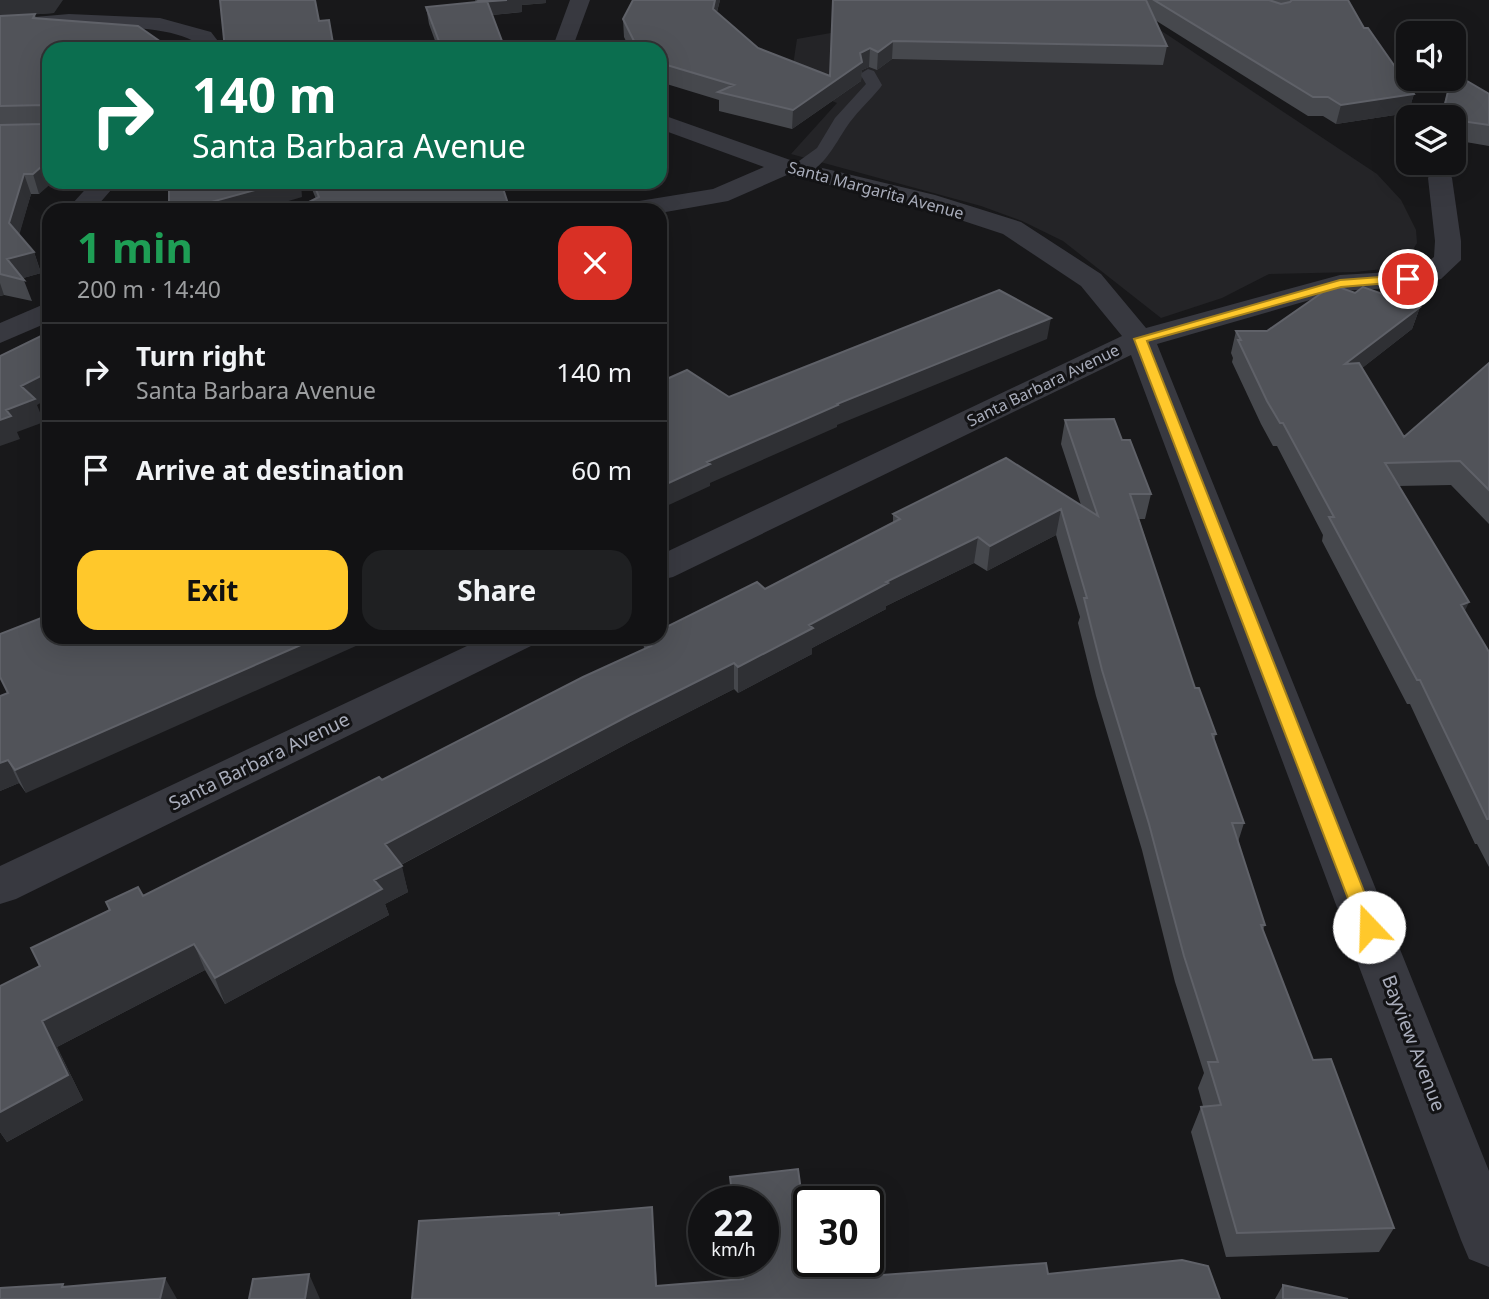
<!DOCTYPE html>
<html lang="en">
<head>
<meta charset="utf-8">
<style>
  body { margin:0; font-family:"Noto Sans",sans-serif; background:#1f2022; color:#f1f3f6; height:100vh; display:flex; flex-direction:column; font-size:26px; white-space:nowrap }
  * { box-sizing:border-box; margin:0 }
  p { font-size:23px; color:#9c9ea0 }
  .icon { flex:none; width:38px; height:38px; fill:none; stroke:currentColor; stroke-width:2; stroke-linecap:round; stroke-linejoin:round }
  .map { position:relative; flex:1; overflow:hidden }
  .side { position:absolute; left:42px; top:203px; width:625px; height:441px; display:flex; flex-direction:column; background:#121214; border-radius:21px; box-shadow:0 7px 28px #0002,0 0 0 2px #313234 }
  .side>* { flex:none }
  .banner { position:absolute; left:42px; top:42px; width:625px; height:147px; border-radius:21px; box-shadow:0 7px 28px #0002,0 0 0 2px #313234; background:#0b6e4f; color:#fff; overflow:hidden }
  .controls { position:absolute; left:1396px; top:21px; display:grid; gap:14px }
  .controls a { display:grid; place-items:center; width:70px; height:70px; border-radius:14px; background:#121214; box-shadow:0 7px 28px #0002,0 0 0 2px #313234; font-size:35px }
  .speed { position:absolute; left:688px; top:1186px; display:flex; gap:14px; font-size:35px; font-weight:700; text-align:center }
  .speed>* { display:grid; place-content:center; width:91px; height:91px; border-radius:50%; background:#121214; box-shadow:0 7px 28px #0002,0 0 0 2px #313234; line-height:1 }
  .speed small { font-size:18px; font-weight:400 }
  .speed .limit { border:4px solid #111; border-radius:10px; background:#fff; color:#111 }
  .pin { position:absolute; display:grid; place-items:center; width:60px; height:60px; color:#fff; margin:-30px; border:4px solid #fff; border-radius:50%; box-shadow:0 2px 7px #0007 }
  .me { position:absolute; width:77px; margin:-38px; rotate:339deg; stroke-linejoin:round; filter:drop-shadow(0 0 5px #0008) }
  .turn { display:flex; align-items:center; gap:24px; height:147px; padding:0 35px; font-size:32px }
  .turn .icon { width:91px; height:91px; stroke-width:2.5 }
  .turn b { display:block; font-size:49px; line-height:60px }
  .round { display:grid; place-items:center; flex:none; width:74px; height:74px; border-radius:21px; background:#1f2022 }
  .headline { display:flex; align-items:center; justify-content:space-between; height:119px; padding:0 35px }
  h1 { font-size:42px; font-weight:700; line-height:52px; color:#1e9e55 }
  .action { display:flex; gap:14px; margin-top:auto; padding:14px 35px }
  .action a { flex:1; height:80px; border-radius:21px; background:#ffc82b; color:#111; font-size:28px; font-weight:700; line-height:80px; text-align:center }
  .action a+a { background:#1f2022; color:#f1f3f6 }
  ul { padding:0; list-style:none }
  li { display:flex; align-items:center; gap:21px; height:98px; padding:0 35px; border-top:2px solid #313234 }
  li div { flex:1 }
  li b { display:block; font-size:26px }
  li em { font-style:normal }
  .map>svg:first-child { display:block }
  .built { fill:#242427 }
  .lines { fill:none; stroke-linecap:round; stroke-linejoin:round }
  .service { fill:#383940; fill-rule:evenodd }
  .minor { fill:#383940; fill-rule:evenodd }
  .wall { fill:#46484d }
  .shaded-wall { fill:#2f3034 }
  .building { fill:#515359; stroke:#5f6168; stroke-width:2 }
  .route { fill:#ffc82b; stroke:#a6821c; stroke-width:2 }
  .labels { text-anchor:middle; stroke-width:6; stroke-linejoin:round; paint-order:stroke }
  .far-street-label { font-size:16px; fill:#a9adbb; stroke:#131315 }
  .street-label { font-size:19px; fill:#a9adbb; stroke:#131315 }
</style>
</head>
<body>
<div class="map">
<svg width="1489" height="1299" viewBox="0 0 1489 1299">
  <rect width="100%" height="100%" fill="#18181a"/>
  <!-- built -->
  <path class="built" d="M1015,0H1115L1377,174L1401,200L1416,230L1417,243L1409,256L1398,265L1383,269L1355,272L1269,274L1222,298L1161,318L1063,241L1022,221L981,206L791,154L837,103L790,85L797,39Z"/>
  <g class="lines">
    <!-- service -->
    <path class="service" d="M868,69L874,71L882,85L880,88C870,100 859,110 850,122C837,139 820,181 792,174L789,170L792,166L817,148L835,118L866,84L860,74Z"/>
    <!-- minor -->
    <path class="minor" d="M570,0H590L572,49H552Z
      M69,14L160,18L211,32L224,49H203C178,16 41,29 0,32V20Z
      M660,114L793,161L935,195L1021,222L1101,274L1146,328L1340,275L1408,271L1421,267L1434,257L1435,241L1428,178L1431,173L1440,171L1449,173L1452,178L1461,241V260L1441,279L1408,287L1341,291L1157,344L1489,1171V1267L1469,1259L1461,1240L1131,355L673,577L660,580V555L1122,336L1081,286L1003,234L918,206L787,175L728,201L660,213V210H620L624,205L633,202L713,189L764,167L660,129Z
      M92,182H118L98,205L102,210H76L72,204Z
      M49,302V322L0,343V323Z
      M486,637H537L531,646L16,899L0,904V866Z"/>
  </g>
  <!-- wall -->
  <path class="wall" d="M0,0L54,13L33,14L37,18L49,49V182L39,194H31L19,234L34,252L41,273L23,278L32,301L4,295L0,296Z
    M475,0H546V3L522,5V12L492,15L505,49H438L429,24L426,7L476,2Z
    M633,0H720L717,12L758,48L830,76L833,0H1348L1364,28L1414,94L1408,113L1336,124L1323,116H1308L1155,20L1167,46L1163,65L892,59L877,70L869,67L862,70L861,81L792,129L719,111V100L660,82V49H630L624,37L623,19Z
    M1462,78L1489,94V146L1454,140V117H1440L1449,87L1460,85Z
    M309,182H501L316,199Z
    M1355,293L1420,307L1412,329L1362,368L1404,437L1489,363V524L1451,485L1398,486L1465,611L1489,652V867L1477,844H1475L1410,704H1407L1322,541L1323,535L1277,446H1273L1261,424L1232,362L1233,358L1231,353L1236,331H1267Z
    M1065,420L1122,440L1151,494L1145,519H1139L1195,688L1216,734L1214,740L1244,823L1238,842L1265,925L1263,930L1313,1060L1394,1228L1379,1252L1226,1257L1191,1132L1201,1107L1203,1106L1198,1088L1204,1073L1175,982L1142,850L1096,696L1078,623L1080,617L1056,535L987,571L974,563L886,606V609L812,648V654L738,693L734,689L632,741L401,865L408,892L385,904L389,915L225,1004L205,970L57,1047L83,1100L7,1142L0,1132V986L40,966L109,910L106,902L143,896L382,780L644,649L643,638L765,589L893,523V514L1081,505L1061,444Z
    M0,634L26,793L19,783L0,791L7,693Z
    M798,1169L808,1241V1262H868V1255L878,1254L882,1275L1046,1263L1048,1274L1182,1260L1208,1266L1220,1299H412L419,1221L559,1213V1215L652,1207L657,1286L740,1279L738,1262H763V1202H731L730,1177Z
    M1283,1285L1348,1299H1275Z"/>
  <!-- shaded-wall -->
  <path class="shaded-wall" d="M0,0H63L54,13L0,17Z
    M507,0H546V3L522,5V12L481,16L479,3Z
    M715,0H720L713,27V9Z
    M893,41L892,59L877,70L878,52Z
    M870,48L869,67L862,70L861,81L792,129L793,110L860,53Z
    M1414,94L1408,113L1336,124L1341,105Z
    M49,160V182H53L39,194L33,174Z
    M24,174L31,194L17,243L9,223Z
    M284,182H301L302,197L258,210H171L169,204Z
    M34,252L41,273L20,279L7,259Z
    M0,283L4,295L0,296Z
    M1420,307L1412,329L1338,387L1345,364Z
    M1051,318L1047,339L837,425V427L710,483V486L660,509V487L707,462L837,404Z
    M49,372V398L37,405L44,422L17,432L20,439L0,446V420L21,386Z
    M1061,509L1056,535L987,571L990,546Z
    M978,537L974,563L886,606V609L812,648V654L738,693V667L809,625L886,582Z
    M1469,602L1458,626L1461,605Z
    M319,637H376L26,793L15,770Z
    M734,663V689L632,741L391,870L385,844L630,715Z
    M8,760L19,783L0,791V763Z
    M402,866L408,892L385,904L389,915L225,1004L215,978L374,880Z
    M194,944L205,970L57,1047L83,1100L7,1142L0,1132V1112L42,1021Z
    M309,1274L320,1299H305Z
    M165,1278L177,1299H160Z"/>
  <!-- building -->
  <path class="building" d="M220,0H315L319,21L329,20L334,49H225Z
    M478,0H507L479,2Z
    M633,0H715L713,9L758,48L830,76L833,0H1146L1167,46L893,41L878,52L870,48L860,53L862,62L793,110L718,92L734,85L660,63V49H638L623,19Z
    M1154,0H1269L1281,4L1290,2L1292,0H1348L1364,28H1368L1414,94L1341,105L1328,97H1313Z
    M487,1L505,49H442L426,7Z
    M35,14L33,18L138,26L171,49H49V160L33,174H24L9,223L34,252L7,259L24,280L0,274V125L43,124L45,121V105L0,106V16Z
    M1462,78L1489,94V125L1454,120V117H1442L1449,87L1461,85Z
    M169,182H284L193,207V202L169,204Z
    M313,182H501L510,210H293L319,197Z
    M1333,285L1355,293L1363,287L1420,307L1345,364L1359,363L1404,437L1489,363V490L1460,461L1385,463L1469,602L1461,605L1489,652V819H1487L1420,680H1417L1329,517H1334L1283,423H1280L1267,401L1238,340H1241L1236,331H1267Z
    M999,290L1051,318L837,404L838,405L707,462L710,464L660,487V382L687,370L729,397Z
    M49,332V372L21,386L35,399L6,410L11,416L0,420V356Z
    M1114,419L1122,440H1130L1151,494H1130L1195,688H1199L1216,734H1212L1244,823H1232L1265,925H1261L1313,1060L1331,1059L1394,1228L1237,1233L1201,1107L1221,1105L1208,1062H1218L1184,956L1149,824L1102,670L1084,598H1087L1061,509L990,546L978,537L886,582L888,583L809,625L813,628L738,667L734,663L630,715L385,844L402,866L374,880L382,889L215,978L194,944L42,1021L68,1075L0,1112V986L40,966L31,948L110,910L106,902L138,887L143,896L379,777L382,780L583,677L651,646L643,638L660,637V630L757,582L765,589L900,519L893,514L1006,458L1098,516L1065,420Z
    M49,615V637H319L15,770L8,760L0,763V696L8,693L0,677V634Z
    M798,1169L808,1241V1262H868V1255L878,1254L882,1275L1046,1263L1048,1274L1182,1260L1208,1266L1220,1299H412L419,1221L559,1213V1215L652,1207L656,1286L743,1279L741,1262H763V1202H733L730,1177Z
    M309,1274L305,1299H249L253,1279Z
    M165,1278L160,1299H0V1288L63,1284L62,1287Z
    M1283,1285L1348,1299H1283Z"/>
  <!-- route -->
  <path class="route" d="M1408,275L1412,276V281L1341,287L1147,341L1378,927L1376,932L1369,934L1362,932L1359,927L1134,339L1340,280Z"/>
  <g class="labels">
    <!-- far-street labels -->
    <g class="far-street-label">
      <text transform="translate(876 190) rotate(15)" y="6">Santa Margarita Avenue</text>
      <text transform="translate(1043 385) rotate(-26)" y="6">Santa Barbara Avenue</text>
    </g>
    <!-- street labels -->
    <g class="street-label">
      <text transform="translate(259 761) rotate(-26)" y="7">Santa Barbara Avenue</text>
      <text transform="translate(1414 1043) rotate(69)" y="7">Bayview Avenue</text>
    </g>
  </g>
</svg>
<div class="controls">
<a><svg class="icon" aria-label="sound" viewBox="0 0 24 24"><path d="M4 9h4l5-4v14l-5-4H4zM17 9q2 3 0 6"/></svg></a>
<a><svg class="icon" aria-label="layers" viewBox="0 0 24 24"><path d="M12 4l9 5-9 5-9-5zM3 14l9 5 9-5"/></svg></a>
</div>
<div class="speed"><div>22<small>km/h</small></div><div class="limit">30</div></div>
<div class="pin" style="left:1408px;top:279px;background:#d93025"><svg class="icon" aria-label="arrive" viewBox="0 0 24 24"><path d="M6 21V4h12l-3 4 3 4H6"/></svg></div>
<svg class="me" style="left:1369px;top:927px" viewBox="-20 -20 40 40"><circle r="19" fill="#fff"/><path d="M0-13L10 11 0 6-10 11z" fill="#ffc82b"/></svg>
<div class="banner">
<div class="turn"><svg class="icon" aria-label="right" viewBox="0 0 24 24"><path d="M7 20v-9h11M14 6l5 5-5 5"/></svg><div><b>140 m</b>Santa Barbara Avenue</div></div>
</div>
<section class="side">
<div class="headline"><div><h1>1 min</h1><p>200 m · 14:40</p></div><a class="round" style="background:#d93025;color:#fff"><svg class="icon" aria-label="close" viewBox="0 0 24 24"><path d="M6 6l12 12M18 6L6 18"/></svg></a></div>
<ul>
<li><svg class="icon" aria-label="right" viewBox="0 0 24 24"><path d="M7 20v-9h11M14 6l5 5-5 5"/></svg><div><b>Turn right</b><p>Santa Barbara Avenue</p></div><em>140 m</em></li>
<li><svg class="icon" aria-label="arrive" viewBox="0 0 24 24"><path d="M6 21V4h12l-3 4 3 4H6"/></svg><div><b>Arrive at destination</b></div><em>60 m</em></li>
</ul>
<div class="action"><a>Exit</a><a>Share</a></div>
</section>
</div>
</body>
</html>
